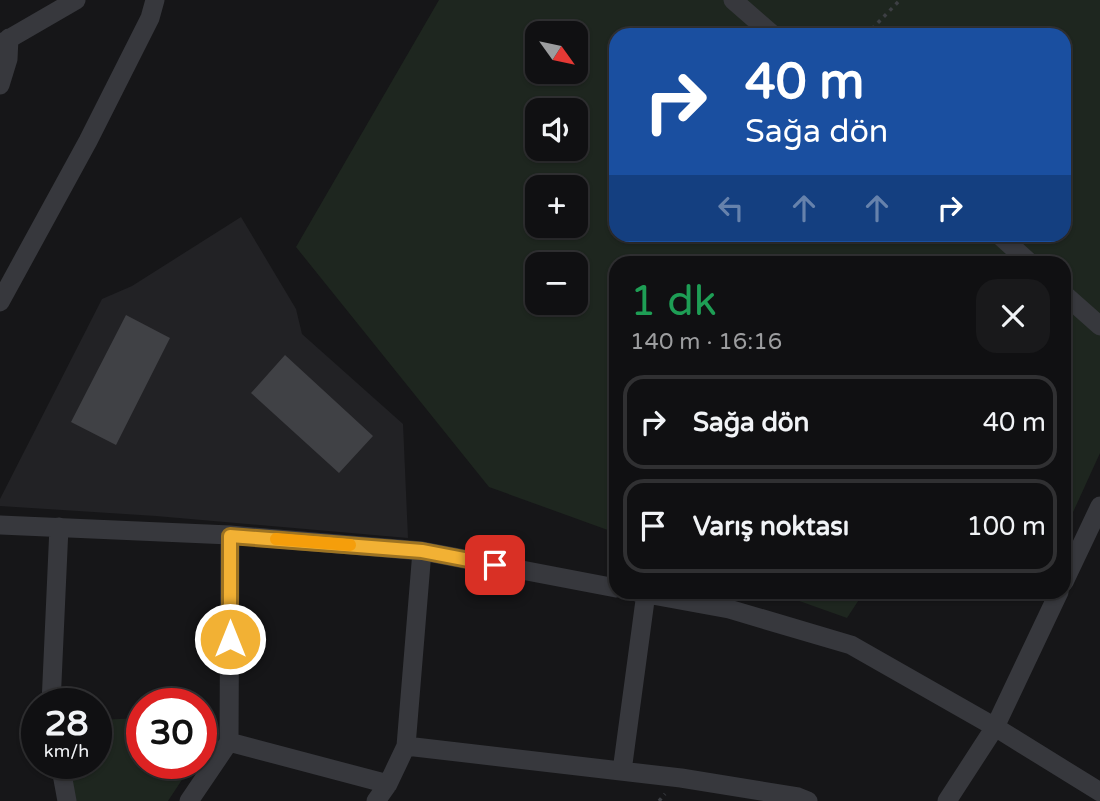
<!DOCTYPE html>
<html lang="tr">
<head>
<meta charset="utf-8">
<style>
  body { margin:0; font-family:"Varela Round",sans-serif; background:#19191b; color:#f1f3f6; height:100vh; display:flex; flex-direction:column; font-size:26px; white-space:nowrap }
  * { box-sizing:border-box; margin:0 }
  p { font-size:23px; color:#9c9d9f }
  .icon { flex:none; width:38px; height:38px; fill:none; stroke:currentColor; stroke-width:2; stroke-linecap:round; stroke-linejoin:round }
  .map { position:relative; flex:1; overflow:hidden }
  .panel { position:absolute; left:609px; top:256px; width:462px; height:343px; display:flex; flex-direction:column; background:#101012; border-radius:21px; box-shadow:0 2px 5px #0004,0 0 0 2px #303032 }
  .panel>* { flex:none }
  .top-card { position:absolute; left:609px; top:28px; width:462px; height:214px; border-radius:21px; box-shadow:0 2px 5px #0004,0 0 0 2px #303032; background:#1a4fa0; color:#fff; overflow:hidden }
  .needle { width:46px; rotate:123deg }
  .controls { position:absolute; left:525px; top:21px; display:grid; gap:14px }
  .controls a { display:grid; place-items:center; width:63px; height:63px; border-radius:14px; background:#101012; box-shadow:0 2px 5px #0004,0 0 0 2px #303032; font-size:35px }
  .speed { position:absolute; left:21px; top:688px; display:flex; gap:14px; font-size:35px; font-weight:700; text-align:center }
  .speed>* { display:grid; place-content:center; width:91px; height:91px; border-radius:50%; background:#101012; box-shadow:0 2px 5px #0004,0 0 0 2px #303032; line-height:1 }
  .speed small { font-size:18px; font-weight:400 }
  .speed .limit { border:10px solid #d22; background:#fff; color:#111 }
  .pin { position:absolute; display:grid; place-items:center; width:60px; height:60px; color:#fff; margin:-30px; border-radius:14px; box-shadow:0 4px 10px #0006 }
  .me { position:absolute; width:77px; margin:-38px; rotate:0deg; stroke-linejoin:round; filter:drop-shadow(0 0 5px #0008) }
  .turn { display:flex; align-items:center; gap:24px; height:147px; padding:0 21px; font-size:32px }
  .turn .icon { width:91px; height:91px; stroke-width:2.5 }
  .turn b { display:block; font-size:49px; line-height:60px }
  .lanes { display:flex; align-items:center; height:66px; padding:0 21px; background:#0003; justify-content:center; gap:35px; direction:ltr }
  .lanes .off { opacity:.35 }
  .round { display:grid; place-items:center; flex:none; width:74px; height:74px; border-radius:21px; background:#19191b }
  .overview { display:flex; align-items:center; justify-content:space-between; height:119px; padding:0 21px }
  h1 { font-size:42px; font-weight:600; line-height:52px; color:#1e9e55 }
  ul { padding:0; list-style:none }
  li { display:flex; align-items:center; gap:21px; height:94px; margin:0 14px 10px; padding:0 7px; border:4px solid #303032; border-radius:21px }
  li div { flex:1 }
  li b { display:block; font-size:26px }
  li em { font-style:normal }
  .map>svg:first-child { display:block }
  .built { fill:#222225 }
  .green { fill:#1e261f; fill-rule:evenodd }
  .building { fill:#404145 }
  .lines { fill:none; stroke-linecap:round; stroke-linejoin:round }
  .path { stroke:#3d3f44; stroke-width:3.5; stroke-dasharray:3.5 5; stroke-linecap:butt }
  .minor { stroke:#37383d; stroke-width:19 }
  .route-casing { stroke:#9d7322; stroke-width:18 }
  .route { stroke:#f2b134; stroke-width:12 }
  .slow { stroke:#f59e0b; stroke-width:12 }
</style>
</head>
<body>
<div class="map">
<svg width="1100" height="801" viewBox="0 0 1100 801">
  <rect width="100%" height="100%" fill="#161618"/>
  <!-- built -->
  <path class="built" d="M241,217L296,309L302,334L403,424L408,538L156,516L0,506V499L102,299L132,286Z"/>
  <!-- green -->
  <path class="green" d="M439,0H1100V453L1064,532V262H616V533L489,487L296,247ZM537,33H576V72H537ZM616,35H1064V234H616ZM537,110H576V149H537ZM537,187H576V226H537ZM537,264H576V303H537Z
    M774,592H864L847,618Z
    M142,718V763H193L168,801H76L69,763H96V720Z"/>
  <!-- building -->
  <path class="building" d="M126,315L170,338L116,445L71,422Z
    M285,355L373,436L339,473L251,393Z"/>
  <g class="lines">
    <!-- path -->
    <path class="path" d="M866,35L900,0
      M659,801L665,794"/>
    <!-- minor -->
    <path class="minor" d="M733,0L773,35
      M0,44L76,0
      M0,85L8,59L9,38
      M998,234L1029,262
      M1064,294L1100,326
      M0,302L88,141L150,18L155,0
      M0,525L230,535L422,551L616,588
      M1064,582L1100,506
      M636,592L729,609L851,645L995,727L1100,792
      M51,704L59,527
      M229,742L388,784
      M406,746L681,778L798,797L808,801
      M60,763L67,801
      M622,771L646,593
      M189,801L229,742L230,535
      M376,801L388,784L406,746L422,551
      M947,801L995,727L1059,592"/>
  </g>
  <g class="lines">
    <!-- route casing -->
    <g class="route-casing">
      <path id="route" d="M230,639V536L422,551L495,565"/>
    </g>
    <!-- route -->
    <use href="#route" class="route"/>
    <!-- slow -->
    <path class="slow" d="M276,539L350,545"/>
  </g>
</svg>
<div class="controls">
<a><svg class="needle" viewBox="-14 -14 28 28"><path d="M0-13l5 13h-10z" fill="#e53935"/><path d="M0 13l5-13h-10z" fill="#9c9d9f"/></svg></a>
<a><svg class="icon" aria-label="sound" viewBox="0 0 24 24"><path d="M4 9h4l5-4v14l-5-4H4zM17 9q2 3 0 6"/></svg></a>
<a>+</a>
<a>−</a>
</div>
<div class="speed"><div>28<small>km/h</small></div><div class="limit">30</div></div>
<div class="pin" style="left:495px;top:565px;background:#d93025"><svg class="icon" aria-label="arrive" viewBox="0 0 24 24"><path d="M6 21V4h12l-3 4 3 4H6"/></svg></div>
<svg class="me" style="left:230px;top:639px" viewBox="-20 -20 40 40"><circle r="17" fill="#f2b134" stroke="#fff" stroke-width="3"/><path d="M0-11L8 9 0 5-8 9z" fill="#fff"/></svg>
<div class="top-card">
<div class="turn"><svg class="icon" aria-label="right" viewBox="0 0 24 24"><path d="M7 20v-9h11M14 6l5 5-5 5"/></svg><div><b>40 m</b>Sağa dön</div></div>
<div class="lanes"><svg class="icon off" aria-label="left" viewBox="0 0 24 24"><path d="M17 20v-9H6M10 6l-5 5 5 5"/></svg><svg class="icon off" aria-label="ahead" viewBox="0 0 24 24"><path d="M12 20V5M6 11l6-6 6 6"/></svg><svg class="icon off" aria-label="ahead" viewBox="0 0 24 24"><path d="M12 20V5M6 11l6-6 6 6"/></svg><svg class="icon" aria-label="right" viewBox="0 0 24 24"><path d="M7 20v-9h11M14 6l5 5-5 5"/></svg></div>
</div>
<section class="panel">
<div class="overview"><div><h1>1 dk</h1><p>140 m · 16:16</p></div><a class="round"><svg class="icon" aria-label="close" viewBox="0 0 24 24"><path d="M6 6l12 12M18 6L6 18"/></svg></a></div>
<ul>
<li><svg class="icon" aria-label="right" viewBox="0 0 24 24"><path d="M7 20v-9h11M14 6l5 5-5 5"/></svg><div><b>Sağa dön</b></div><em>40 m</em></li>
<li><svg class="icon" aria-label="arrive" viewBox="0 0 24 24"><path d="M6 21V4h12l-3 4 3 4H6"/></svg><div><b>Varış noktası</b></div><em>100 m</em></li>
</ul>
</section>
</div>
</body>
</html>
